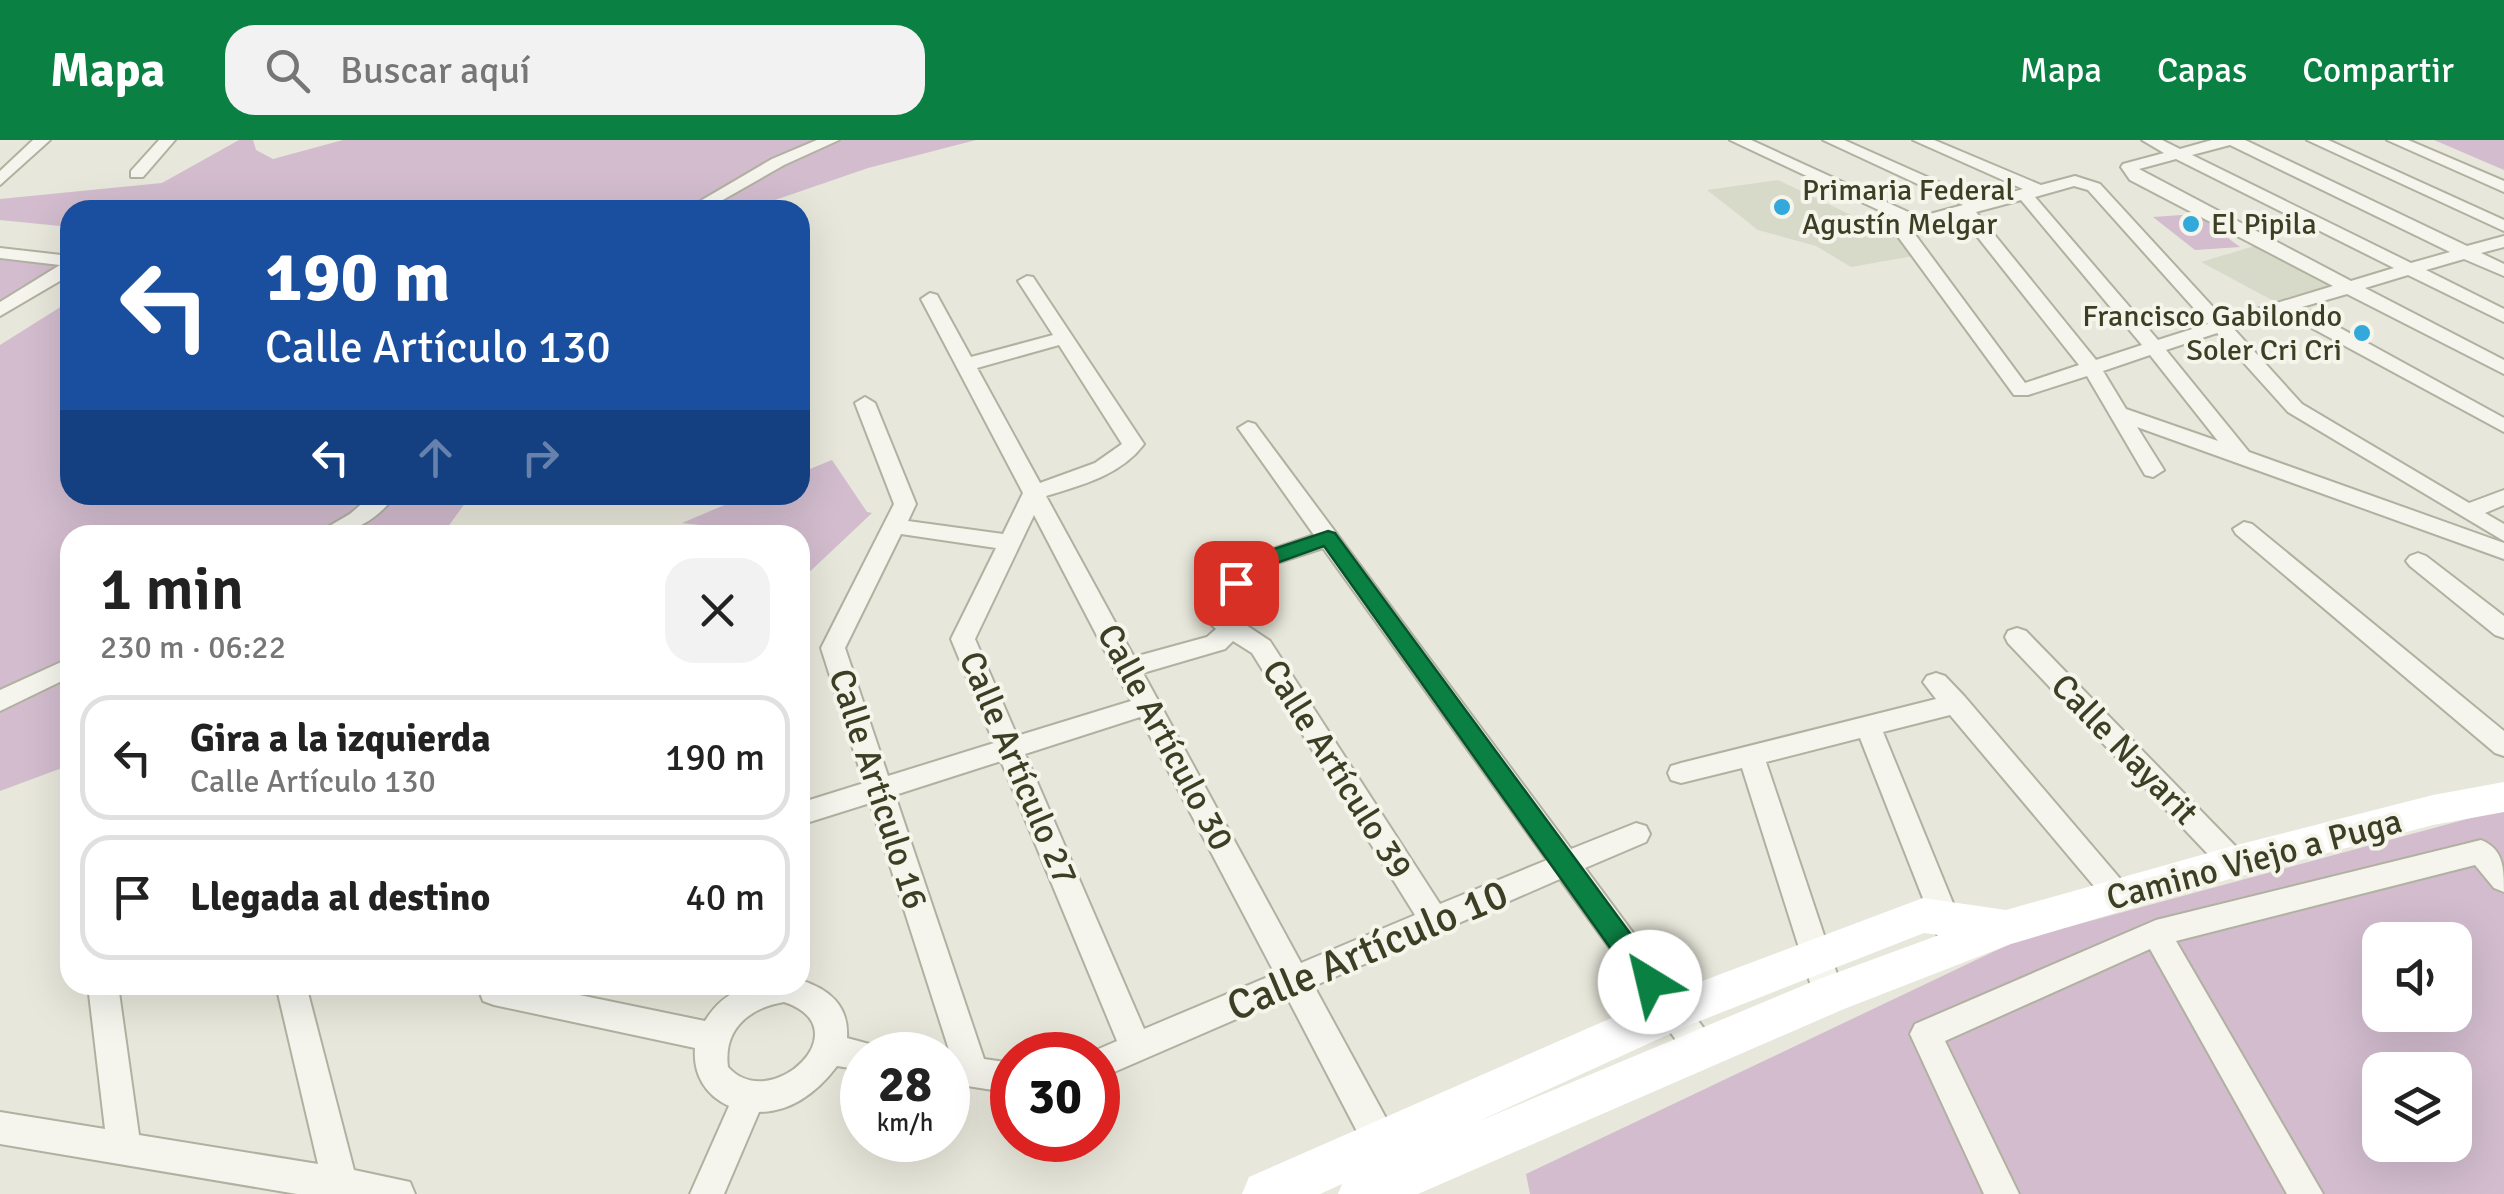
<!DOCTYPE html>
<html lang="es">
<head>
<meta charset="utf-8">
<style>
  body { margin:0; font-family:Signika,sans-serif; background:#f2f2f2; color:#222; height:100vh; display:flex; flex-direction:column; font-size:38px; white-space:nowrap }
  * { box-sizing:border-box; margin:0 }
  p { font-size:32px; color:#767676 }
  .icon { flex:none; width:55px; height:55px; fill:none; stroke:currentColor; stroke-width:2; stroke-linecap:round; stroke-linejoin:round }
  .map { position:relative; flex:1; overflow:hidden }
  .side { position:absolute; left:60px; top:385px; width:750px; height:470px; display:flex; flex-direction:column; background:#fff; border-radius:30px; box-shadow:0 10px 40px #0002 }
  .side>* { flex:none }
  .guide { position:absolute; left:60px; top:60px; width:750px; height:305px; border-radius:30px; box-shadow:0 10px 40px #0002; background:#1a4fa0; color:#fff; overflow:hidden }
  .controls { position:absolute; left:2362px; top:782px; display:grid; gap:20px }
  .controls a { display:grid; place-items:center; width:110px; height:110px; border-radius:20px; background:#fff; box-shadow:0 10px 40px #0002; font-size:50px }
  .speed { position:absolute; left:840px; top:892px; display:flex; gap:20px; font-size:50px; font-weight:700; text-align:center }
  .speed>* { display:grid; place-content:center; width:130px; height:130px; border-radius:50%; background:#fff; box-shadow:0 10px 40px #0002; line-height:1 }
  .speed small { font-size:25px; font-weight:400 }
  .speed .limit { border:15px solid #d22; background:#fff; color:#111 }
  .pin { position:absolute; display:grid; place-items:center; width:85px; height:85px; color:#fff; margin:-42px; border-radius:20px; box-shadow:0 5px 15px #0006 }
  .me { position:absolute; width:110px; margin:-55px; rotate:324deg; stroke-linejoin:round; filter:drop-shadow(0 0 8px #0008) }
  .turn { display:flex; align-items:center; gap:35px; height:210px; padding:0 40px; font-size:45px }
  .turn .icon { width:130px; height:130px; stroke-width:2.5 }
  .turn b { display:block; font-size:70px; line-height:85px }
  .lanes { display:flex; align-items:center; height:95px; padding:0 40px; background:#0003; justify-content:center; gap:50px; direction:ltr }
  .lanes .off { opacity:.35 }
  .round { display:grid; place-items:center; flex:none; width:105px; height:105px; border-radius:30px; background:#f2f2f2 }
  .head { display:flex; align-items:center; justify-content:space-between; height:170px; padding:0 40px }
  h1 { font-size:60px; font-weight:600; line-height:75px }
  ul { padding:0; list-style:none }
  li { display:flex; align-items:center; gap:30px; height:125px; margin:0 20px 15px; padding:0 20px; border:5px solid #e0e0e0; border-radius:30px }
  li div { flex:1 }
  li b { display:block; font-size:38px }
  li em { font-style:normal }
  header { display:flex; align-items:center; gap:60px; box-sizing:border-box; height:140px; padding:0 50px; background:#0b8043; color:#fff }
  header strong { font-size:48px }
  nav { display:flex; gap:55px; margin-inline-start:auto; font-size:35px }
  .search { width:700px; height:90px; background:#f2f2f2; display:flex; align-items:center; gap:25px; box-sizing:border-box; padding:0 35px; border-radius:30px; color:#767676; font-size:38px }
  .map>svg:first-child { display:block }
  .built { fill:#d8dac9 }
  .green { fill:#d2bcce; fill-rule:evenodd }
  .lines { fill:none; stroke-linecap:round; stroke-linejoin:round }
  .street-casing { stroke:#b0b1a0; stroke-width:4 }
  .street { fill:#f5f5ee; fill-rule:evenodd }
  .secondary { fill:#fff; fill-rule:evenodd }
  .route { fill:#0b8043; stroke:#07532c; stroke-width:2.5 }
  .poi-dot { fill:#32a8db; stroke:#f5f5eb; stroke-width:4 }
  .labels { text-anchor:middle; stroke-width:8; stroke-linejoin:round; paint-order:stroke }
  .far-poi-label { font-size:30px; fill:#3c3f24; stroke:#f5f5eb; text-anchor:start }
  .street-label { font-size:35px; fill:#3c3f24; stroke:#f5f5eb }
  .near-street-label { font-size:42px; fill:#3c3f24; stroke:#f5f5eb }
</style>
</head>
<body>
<header>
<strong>Mapa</strong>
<div class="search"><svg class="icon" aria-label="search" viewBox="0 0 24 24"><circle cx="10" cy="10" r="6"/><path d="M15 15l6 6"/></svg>Buscar aquí</div>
<nav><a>Mapa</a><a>Capas</a><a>Compartir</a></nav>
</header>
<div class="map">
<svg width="2504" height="1054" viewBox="0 0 2504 1054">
  <rect width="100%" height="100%" fill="#e7e7db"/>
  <!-- built -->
  <path class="built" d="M1778,40L1872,85L1900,90L1919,115L1851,127L1816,106L1758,90L1707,50Z
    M2261,104L2352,152L2292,171L2201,122Z"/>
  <!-- green -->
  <path class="green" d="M239,0H253L256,10L273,19L343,0H976L868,28L746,70H70V87L0,80V59L162,43Z
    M2434,0H2504V30Z
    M2196,74L2240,107L2195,110L2153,77Z
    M0,120L66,126L0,166Z
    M70,161V355H471L442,395H70V625L0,651V205Z
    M832,320L867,372L872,373L802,439L800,395H756L753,391L682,383L748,355H800V333Z
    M2504,669V1054H1530L1526,1034L2016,801ZM2380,800H2455V875H2380ZM2380,930H2455V1005H2380Z"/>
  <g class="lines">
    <!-- street casing -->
    <g class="street-casing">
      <path id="street" d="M33,0H50L0,45V31Z
        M159,0H175L143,37H131V31Z
        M817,0H839L784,25L705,70H685L772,19Z
        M1730,0H1751L1919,77L1963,65L1823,0H1844L1981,61L2023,49L1913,0H1934L2041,45L2075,36L2100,44L2224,179L2333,146L2130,40L2121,27L2123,24L2164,13L2142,0H2162L2180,9L2212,0H2245L2467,106L2504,96V107L2481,113L2504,124V136L2464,119L2426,130L2504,169V182L2408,135L2365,148L2504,220V234L2347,154L2302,167L2504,278V292L2284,173L2233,188L2302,264L2469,363L2504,350V365L2485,373L2504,384V401L2288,272L2217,193L2166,210L2249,312L2504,403V419L2137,287L2164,330L2153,337L2145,335L2087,236L2028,255H2014L1891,87L1902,81ZM2230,5L2450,112L2411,123L2192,15ZM2176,19L2394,128L2351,141L2139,29ZM2074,46L2088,50L2208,184L2158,200L2035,57ZM2021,60L2142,205L2096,220L1976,72ZM1961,76L2079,225L2025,243L1911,89ZM2150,215L2218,301L2126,269L2103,231Z
        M2307,0H2328L2504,80V91Z
        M2387,0H2408L2504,41V52Z
        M0,108L70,116V135L0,176V162L60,125L0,118Z
        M1027,136L1033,137L1144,304C1121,335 1082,345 1046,356L1134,517L1207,497L1216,489L1202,475L1204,460L1252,416L1314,395L1238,288L1248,282L1255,284L1571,709L1636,683L1646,686L1650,694L1646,702L1585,728L1711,898L1716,908L1711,918L1700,923L1689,918L1560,739L1314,846L1399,1002L1404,1014L1399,1026L1387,1030L1375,1026L1287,857L1098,939V915L1087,914L1117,901L1001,621L895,655L984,919L1012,923V953L948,943V915H943L950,913L870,663L800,685V663L864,643L821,508L894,364L855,263L865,257L875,263L916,364L908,381L1003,394L1023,353L921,159L930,153L937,155L971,217L1053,195L1018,141ZM1059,205L1122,304L1095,323L1040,343L977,228ZM1034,375L1131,561L1017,596L975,499ZM901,394L996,408L951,499L994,603L888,636L845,508ZM1323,408L1547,720L1440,764L1270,501L1225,471L1268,426ZM1233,501L1252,513L1415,775L1301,823L1143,533L1225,509ZM1140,577L1275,834L1144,889L1025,614Z
        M372,355H396C373,384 349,395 314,395L350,374Z
        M2244,382L2252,384L2504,591V616L2495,613L2236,394L2233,389Z
        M642,387L650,389L653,395H630Z
        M2418,413L2426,416L2504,476V498L2495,495L2410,426L2406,421L2410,416Z
        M2017,488L2026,491L2243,714L2247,722L2243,730L2233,734L2223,730L2008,503L2005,497L2008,491Z
        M70,518V537L0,571V550Z
        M1936,533L1945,536L1965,557L2134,755L2129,764L2119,767L2109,764L1950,575L1883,592L1964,790L1959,799L1949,803L1939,799L1860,598L1766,622L1844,855L1840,865L1829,869L1818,865L1814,855L1742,628L1681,643L1671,640L1668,633L1671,626L1681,623L1936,559L1923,542L1927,536Z
        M2481,700C2504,709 2504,729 2504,752L2494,748L2475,725L2176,801L2323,1054H2287L2150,809L1945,901L2019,1054H1984L1910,894L1915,884L2156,780Z
        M800,840C829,849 849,865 847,898L873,905L878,915H862V930L837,926C818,951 792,972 759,972L724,1054H690L729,966C705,955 693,934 695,908L494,865L483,861L477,845H531L705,881C729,842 759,845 800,845ZM784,862C863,888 771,975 728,927C723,889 749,868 784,862Z
        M88,845H118L139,995L318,1024L276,845H306L354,1030L410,1042L415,1054H297L0,1004V972L105,989Z"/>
    </g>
    <!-- street -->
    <use href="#street" class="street"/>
    <!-- secondary -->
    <path class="secondary" d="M2504,642V672L2433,685L2233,738L2011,804L1844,869L1418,1054H1338L1342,1044L1320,1054H1242L1249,1037L1657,858L1923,758L2006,770L2233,706L2433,655ZM1924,793L1939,795L1814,841L1477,982L1687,886Z"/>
  </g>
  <!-- route -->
  <path class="route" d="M1328,391L1335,393L1660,834L1664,842L1660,851L1650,855L1641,851L1324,406L1268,426L1236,450L1226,443L1253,416Z"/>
  <!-- markers -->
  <g class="poi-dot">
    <circle cx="1782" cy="67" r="10"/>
    <circle cx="2191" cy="84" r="10"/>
    <circle cx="2362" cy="193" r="10"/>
  </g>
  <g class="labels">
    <!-- far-poi labels -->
    <g class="far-poi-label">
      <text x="1802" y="60">Primaria Federal<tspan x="1802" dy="34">Agustín Melgar</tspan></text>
      <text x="2211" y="94">El Pipila</text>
      <text x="2342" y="186" text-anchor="end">Francisco Gabilondo<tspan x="2342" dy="34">Soler Cri Cri</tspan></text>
    </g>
    <!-- street labels -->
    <g class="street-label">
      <text transform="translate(1166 597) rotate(62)" y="12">Calle Artículo 30</text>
      <text transform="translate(2125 609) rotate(46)" y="12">Calle Nayarit</text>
      <text transform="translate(1019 628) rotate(67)" y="12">Calle Artículo 27</text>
      <text transform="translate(1338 629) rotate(58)" y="12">Calle Artículo 39</text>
      <text transform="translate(879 649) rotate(72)" y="12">Calle Artículo 16</text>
      <text transform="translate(2254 719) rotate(-15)" y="12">Camino Viejo a Puga</text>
    </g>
    <!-- near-street labels -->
    <g class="near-street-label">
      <text transform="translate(1367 809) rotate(-23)" y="15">Calle Artículo 10</text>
    </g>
  </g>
</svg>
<div class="controls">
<a><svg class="icon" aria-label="sound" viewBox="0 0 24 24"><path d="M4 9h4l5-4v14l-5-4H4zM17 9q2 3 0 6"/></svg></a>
<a><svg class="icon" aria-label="layers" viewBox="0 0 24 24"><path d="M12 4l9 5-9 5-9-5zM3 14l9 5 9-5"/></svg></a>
</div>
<div class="speed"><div>28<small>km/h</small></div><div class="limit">30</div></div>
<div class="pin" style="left:1236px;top:443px;background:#d93025"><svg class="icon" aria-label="arrive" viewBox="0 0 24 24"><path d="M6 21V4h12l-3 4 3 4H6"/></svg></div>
<svg class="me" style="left:1650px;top:842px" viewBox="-20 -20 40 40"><circle r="19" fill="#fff"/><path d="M0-13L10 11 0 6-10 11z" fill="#0b8043"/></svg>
<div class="guide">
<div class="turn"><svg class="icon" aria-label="left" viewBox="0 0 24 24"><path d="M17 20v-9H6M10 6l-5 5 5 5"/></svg><div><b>190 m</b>Calle Artículo 130</div></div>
<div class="lanes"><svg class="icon" aria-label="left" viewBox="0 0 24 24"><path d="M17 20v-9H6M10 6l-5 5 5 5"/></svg><svg class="icon off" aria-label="ahead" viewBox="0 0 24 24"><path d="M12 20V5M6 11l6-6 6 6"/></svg><svg class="icon off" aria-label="right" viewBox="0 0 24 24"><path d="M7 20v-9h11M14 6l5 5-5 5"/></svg></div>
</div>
<section class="side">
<div class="head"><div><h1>1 min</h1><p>230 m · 06:22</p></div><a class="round"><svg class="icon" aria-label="close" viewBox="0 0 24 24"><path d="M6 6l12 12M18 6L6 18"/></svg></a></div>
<ul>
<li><svg class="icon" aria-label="left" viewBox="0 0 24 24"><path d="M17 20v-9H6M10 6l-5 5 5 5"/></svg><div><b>Gira a la izquierda</b><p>Calle Artículo 130</p></div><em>190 m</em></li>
<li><svg class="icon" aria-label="arrive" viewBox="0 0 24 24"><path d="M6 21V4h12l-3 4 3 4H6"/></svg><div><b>Llegada al destino</b></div><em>40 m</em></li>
</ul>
</section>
</div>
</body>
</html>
